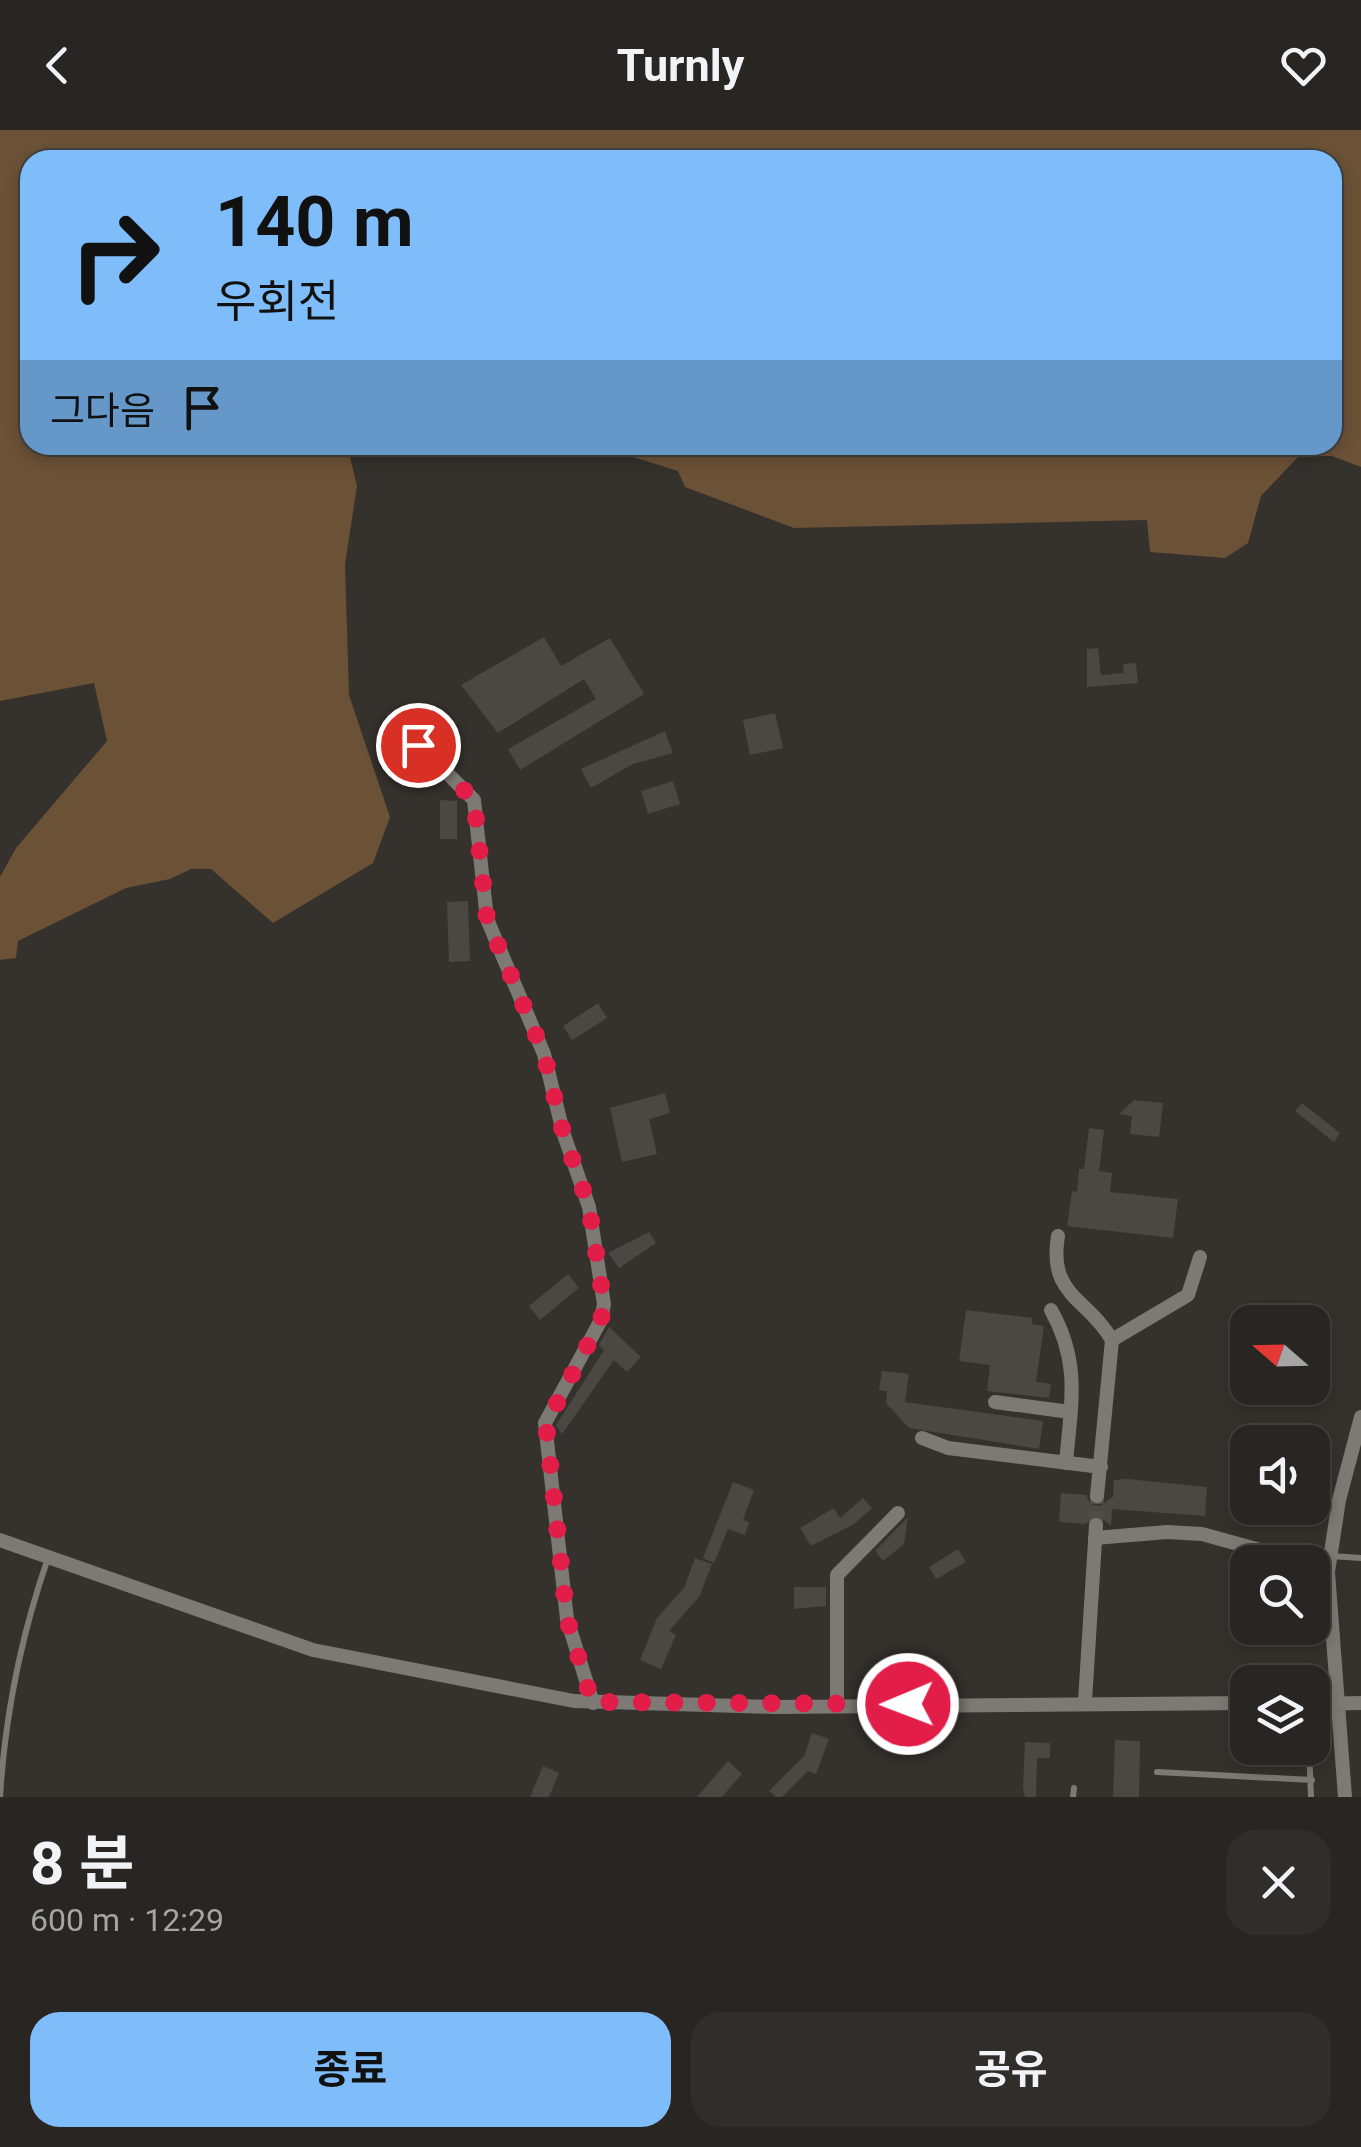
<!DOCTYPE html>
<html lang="ko">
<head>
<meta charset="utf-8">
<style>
  body { margin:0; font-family:Roboto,"Noto Sans KR",sans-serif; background:#302d2a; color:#f1f3f6; height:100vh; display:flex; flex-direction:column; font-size:38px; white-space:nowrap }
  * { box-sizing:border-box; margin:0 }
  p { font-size:32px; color:#a5a5a5 }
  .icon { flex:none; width:55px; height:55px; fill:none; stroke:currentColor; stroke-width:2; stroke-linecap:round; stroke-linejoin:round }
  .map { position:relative; height:1667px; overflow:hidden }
  .panel { display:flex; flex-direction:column; background:#282522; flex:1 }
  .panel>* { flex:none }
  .guide { position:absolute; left:20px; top:20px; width:1322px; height:305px; border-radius:30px; box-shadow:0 5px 15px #0003,0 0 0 2px #444240; background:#7fbdfa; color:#111; overflow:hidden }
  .needle { width:65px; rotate:290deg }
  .controls { position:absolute; left:1230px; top:1175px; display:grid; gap:20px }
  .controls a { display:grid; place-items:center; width:100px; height:100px; border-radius:20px; background:#282522; box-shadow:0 5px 15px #0003,0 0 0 2px #444240; font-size:50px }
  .pin { position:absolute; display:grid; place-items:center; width:85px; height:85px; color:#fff; margin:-42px; border:5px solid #fff; border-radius:50%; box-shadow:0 2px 10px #0007 }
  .me { position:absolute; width:110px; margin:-55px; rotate:269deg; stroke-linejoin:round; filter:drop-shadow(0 0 8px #0008) }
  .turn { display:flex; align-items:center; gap:35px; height:210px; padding:0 30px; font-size:45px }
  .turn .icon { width:130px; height:130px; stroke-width:2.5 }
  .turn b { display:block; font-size:70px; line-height:85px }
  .then { display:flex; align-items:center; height:95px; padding:0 30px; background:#0003; gap:20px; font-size:38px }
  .round { display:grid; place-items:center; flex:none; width:105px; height:105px; border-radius:30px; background:#302d2a }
  .summary { display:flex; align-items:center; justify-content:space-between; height:170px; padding:0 30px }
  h1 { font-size:60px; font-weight:700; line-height:75px }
  .cta { display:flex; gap:20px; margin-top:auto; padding:20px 30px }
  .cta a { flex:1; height:115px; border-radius:30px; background:#7fbdfa; color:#111; font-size:40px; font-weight:700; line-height:115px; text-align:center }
  .cta a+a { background:#302d2a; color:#f1f3f6 }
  header { display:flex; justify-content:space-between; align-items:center; height:130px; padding:0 30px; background:#282522; font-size:45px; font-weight:700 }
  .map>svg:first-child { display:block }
  .forest { fill:#6b5136 }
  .building { fill:#4b4743 }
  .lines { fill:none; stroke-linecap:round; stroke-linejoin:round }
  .minor-tunnel { stroke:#504c48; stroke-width:14; stroke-dasharray:14 7; stroke-linecap:butt }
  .service { stroke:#7d7974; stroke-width:6 }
  .minor { stroke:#7d7974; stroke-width:14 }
  .route { stroke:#e11d48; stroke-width:18; stroke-dasharray:0 32.4 }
</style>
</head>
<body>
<header><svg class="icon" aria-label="back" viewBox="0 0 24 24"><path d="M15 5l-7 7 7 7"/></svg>Turnly<svg class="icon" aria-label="heart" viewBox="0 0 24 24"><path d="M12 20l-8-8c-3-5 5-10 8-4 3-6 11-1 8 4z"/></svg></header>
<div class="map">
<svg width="1361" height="1667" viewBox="0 0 1361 1667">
  <rect width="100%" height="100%" fill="#35312d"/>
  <!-- forest -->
  <path class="forest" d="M0,0H1361V337L1332,326H1299L1261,366L1248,413L1225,428L1150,422L1147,390L794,398L685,357L678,341L595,315H1332V30H30V315H347L357,356L345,434L349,565L390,687L373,733L273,793L211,739H191L170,749L126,758L18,811L16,828L0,830V747L16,718L107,611L94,553L0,571Z"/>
  <!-- building -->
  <path class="building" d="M544,507L561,536L610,508L644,564L520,640L508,619L596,569L584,549L498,603L461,555Z
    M1098,518L1101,545L1124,543L1123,534L1136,533L1138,553L1087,557V519Z
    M775,583L783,618L750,625L743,590Z
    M665,601L673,623L633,634L591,658L581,639Z
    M673,651L680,674L648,684L641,661Z
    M440,670L457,671V709H440Z
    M468,771L470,831L449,832L447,772Z
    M598,873L607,888L572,910L563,896Z
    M665,963L670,983L649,989L657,1024L622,1032L610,978Z
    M1134,970L1163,973L1159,1007L1130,1004L1132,986L1119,984Z
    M1302,973L1340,1003L1334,1012L1295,981Z
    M1089,998L1104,1000L1099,1041L1112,1043L1110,1062L1178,1069L1173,1108L1067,1096L1072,1061L1077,1062L1079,1039H1084Z
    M649,1102L656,1113L619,1138L608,1123Z
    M568,1144L579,1158L540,1190L529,1176Z
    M966,1180L1032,1188V1194L1044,1196L1036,1252L1051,1254L1049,1268L987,1261L990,1235L959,1231Z
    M609,1197L641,1227L627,1242L614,1230L562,1304L556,1295L604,1220L599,1215Z
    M882,1241L909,1244L905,1272L1043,1291L1039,1319L909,1298L886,1273L887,1261L879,1260Z
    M1127,1349L1207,1357L1205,1386L1112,1379L1111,1396L1098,1385L1085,1394L1059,1392L1061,1363L1086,1365L1090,1374L1100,1376L1113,1367L1114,1350Z
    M733,1352L754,1360L743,1390L749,1392L745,1405L728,1399L714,1433L703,1428Z
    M863,1368L872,1378L854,1394L811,1416L800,1398L834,1378L840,1388Z
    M908,1387L904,1414L883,1431L875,1421Z
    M958,1419L966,1432L936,1449L929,1437Z
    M695,1428L712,1434L699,1467L669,1501L676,1505L661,1539L640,1530L657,1488L684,1458Z
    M794,1457H826V1476L794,1479Z
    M812,1603L829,1609L816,1644L808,1641L782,1667H776L769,1661L804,1626Z
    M1115,1610L1140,1611L1139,1667H1113Z
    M1025,1612L1050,1613V1628H1037L1036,1667H1025L1023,1658Z
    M728,1631L742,1644L722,1667H697Z
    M543,1636L559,1643L549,1667H530Z"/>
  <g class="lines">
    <!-- minor-tunnel -->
    <path class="minor-tunnel" d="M1096,1395L1097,1366"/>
    <!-- service -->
    <path class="service" d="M1331,1426L1361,1428
      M1309,1618L1311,1667
      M1157,1642L1312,1650
      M0,1667C5,1585 21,1506 48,1428
      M1073,1667L1074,1658"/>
    <!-- minor -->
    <path class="minor" d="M419,615L474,670L487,789L544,924L563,1002L589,1077L604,1174L601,1190L545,1293L567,1489L593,1573
      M1058,1106C1048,1166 1087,1167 1112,1210L1097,1366
      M1051,1180C1081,1233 1071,1274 1066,1333
      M1112,1210L1188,1165L1200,1127
      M995,1272L1070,1282
      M922,1308L948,1318L1101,1337
      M1095,1408L1167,1402L1202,1404L1275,1424L1330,1426
      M0,1410L313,1520L574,1571L775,1577L1248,1573
      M1085,1571L1096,1395
      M1312,1574L1361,1573
      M837,1575V1445L898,1383
      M1345,1667L1328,1442L1339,1370L1361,1287"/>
  </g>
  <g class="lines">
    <!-- route -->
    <path class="route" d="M418,615L474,670L487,789L544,924L563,1002L589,1077L604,1174L601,1190L546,1294L567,1489L592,1572L908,1574"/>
  </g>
</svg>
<div class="controls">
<a><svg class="needle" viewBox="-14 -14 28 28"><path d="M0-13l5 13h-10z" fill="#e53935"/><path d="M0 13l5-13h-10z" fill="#a5a5a5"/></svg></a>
<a><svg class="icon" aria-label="sound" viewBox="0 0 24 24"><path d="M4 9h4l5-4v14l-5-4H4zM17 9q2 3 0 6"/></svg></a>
<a><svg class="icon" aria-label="search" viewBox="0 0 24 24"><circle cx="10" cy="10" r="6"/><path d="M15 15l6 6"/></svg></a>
<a><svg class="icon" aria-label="layers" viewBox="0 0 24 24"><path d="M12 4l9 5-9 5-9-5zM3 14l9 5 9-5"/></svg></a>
</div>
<div class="pin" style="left:418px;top:615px;background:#d93025"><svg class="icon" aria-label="arrive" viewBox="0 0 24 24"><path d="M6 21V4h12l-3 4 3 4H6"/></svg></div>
<svg class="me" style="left:908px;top:1574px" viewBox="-20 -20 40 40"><circle r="17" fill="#e11d48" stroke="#fff" stroke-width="3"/><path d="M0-11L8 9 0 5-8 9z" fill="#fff"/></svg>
<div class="guide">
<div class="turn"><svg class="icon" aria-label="right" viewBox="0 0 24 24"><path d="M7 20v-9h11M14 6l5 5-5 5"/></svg><div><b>140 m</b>우회전</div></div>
<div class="then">그다음<svg class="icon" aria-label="arrive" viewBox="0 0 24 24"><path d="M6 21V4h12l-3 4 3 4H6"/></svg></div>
</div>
</div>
<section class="panel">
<div class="summary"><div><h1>8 분</h1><p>600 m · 12:29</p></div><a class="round"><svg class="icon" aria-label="close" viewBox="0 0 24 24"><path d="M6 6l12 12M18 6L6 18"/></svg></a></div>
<div class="cta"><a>종료</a><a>공유</a></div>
</section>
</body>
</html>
